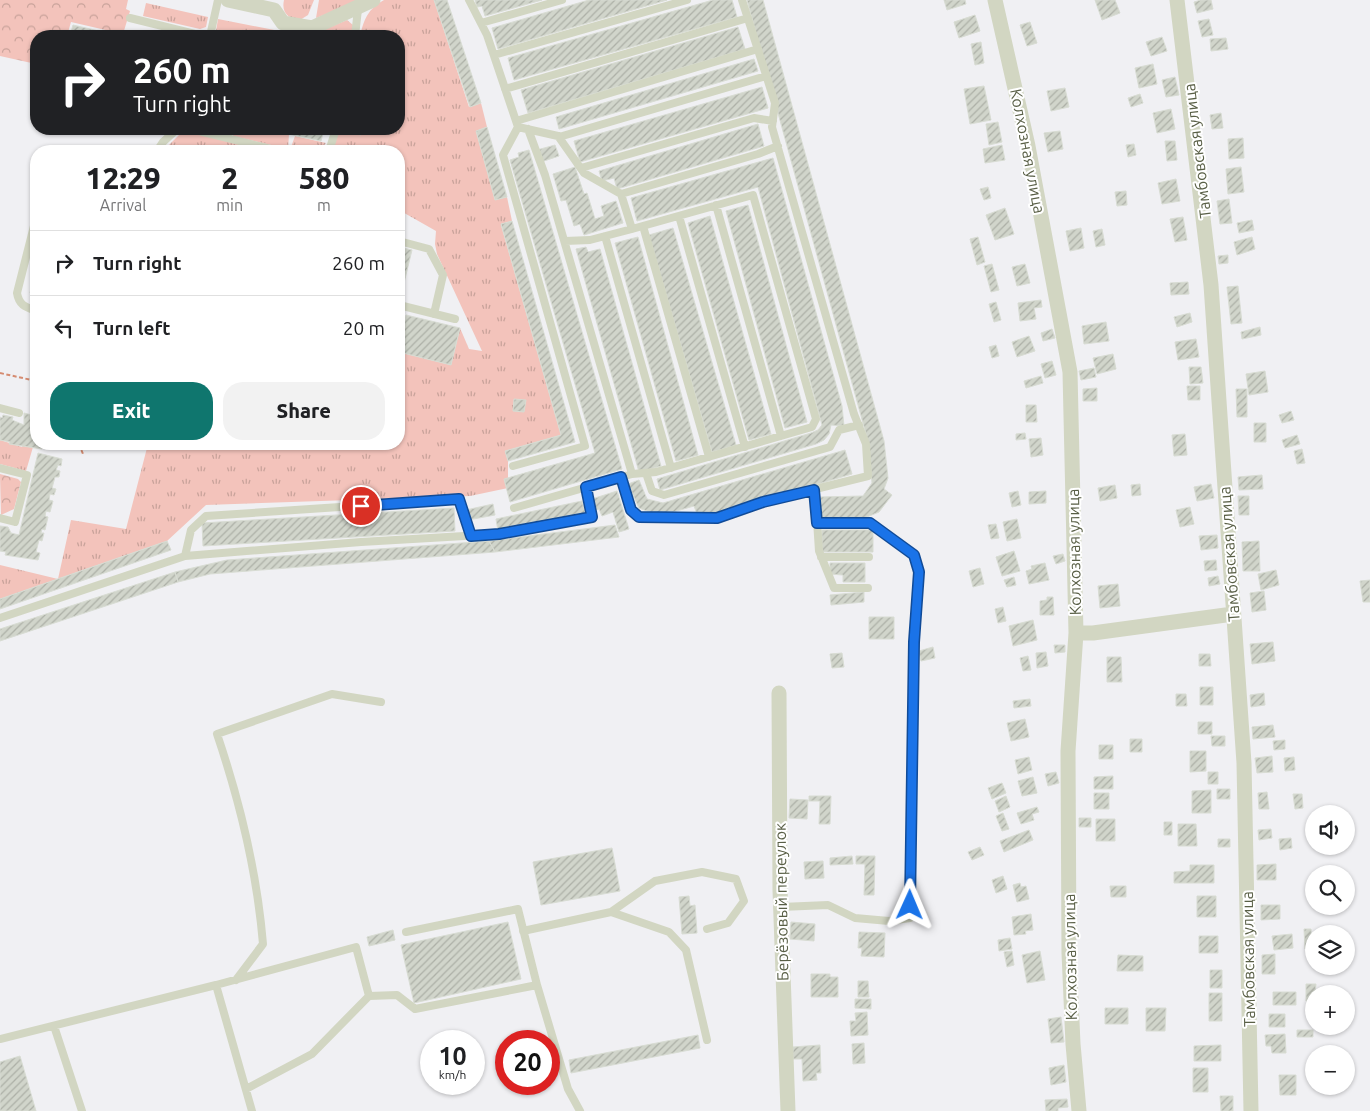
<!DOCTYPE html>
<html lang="en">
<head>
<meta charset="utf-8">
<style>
  body { margin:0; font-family:Ubuntu,sans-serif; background:#f2f2f2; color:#202124; height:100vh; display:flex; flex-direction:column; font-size:19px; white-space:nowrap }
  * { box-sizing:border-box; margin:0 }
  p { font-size:16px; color:#757577 }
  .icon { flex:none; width:28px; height:28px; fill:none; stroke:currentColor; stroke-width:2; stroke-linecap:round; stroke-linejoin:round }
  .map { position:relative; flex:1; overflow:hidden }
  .drawer { position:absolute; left:30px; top:145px; width:375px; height:305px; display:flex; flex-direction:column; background:#fff; border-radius:20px; box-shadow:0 1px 4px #0004 }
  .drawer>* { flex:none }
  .guide { position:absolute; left:30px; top:30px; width:375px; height:105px; border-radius:20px; box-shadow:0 1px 4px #0004; background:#202124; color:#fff; overflow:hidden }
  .buttons { position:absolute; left:1305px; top:805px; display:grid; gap:10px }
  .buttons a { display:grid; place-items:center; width:50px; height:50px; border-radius:50%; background:#fff; box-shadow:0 1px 4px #0004; font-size:25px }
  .speed { position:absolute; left:420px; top:1030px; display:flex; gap:10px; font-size:25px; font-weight:700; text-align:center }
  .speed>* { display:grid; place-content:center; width:65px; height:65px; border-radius:50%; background:#fff; box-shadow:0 1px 4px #0004; line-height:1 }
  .speed small { font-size:12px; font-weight:400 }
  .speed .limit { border:8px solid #d22; background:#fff; color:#111 }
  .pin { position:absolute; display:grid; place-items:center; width:42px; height:42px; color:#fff; margin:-21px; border:2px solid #fff; border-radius:50%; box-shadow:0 1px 5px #0007 }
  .me { position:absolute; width:55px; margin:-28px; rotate:1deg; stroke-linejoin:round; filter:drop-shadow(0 0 4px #0008) }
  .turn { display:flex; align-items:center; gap:18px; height:105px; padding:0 20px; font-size:22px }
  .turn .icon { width:65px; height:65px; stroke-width:2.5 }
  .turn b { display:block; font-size:35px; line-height:42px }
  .eta { display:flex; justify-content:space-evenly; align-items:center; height:85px; text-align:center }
  .eta b { font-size:30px; font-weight:800; line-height:35px }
  .button { display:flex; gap:10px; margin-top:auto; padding:10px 20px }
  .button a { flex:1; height:58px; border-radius:20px; background:#0f766e; color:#fff; font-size:20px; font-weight:800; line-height:58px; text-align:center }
  .button a+a { background:#f2f2f2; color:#202124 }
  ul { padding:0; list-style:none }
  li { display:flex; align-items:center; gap:15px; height:65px; padding:0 20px; border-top:1px solid #e0e0e0 }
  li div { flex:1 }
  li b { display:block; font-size:19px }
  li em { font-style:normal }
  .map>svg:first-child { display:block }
  .grass { fill:url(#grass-tufts) }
  .park { fill:url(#park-crowns) }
  .building { fill:url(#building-hatch); stroke:#d8dcd3 }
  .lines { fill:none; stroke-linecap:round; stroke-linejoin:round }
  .path { stroke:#d58b70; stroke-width:2; stroke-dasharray:4 2.5; stroke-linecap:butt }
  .lane { stroke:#d2d6c2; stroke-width:8 }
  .street { stroke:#d2d6c2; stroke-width:15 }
  .route-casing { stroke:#114b97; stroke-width:12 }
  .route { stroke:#1a73e8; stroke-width:9 }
  .labels { text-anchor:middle; stroke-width:4; stroke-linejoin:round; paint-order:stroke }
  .street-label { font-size:16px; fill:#595f46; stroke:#fff }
</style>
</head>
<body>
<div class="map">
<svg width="1370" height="1111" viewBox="0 0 1370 1111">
  <defs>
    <pattern id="grass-tufts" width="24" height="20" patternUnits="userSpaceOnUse" patternTransform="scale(1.25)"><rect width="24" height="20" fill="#f3c3bb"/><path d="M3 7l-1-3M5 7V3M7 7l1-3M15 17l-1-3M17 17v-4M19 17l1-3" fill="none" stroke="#c8a29a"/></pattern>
    <pattern id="park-crowns" width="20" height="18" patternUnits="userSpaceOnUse" patternTransform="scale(1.25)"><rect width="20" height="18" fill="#f3c3bb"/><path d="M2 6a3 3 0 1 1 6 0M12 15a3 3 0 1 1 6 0" fill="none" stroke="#c8a29a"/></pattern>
    <pattern id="building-hatch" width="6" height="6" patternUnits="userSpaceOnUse" patternTransform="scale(1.25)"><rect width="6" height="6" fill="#d1d5cb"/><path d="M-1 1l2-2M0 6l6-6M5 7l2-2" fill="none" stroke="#adb0a7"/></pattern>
  </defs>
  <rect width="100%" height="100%" fill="#f0f0f3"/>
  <!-- grass -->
  <path class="grass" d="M284,0H314L308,15L300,20C289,19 281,13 284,0Z
    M319,0H363L316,18Z
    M384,0H434L469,107L481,103L487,127L476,131L495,200L507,197L512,221L501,225L561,435L505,451L508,461V488L470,496L206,505L167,541L0,599V565L58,579L71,520L126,529L148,444H399V352L451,365L460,328L469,349L482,351L437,254L435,244L436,231L399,210V151H333L338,129H346V131L361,135L362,129H399V36H360C364,19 368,9 384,0Z
    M146,3L208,17L206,27L200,29L143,16Z
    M218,19L305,36H230L216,31Z
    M347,20L353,25L352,36H309Z
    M235,129H265L289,134L288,149L233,136Z
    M191,132L253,146L265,151H163L179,135Z
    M295,136L326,143L319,151L290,150Z
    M0,440L22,447L23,445L33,447L26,471L0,464Z"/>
  <!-- park -->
  <path class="park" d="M0,0H128L126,9L130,11L123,34L71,22L67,36H36V64L0,56Z
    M0,474L18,479L21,482L14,509L1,515Z"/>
  <!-- building -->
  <path class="building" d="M434,0H447L481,103L470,107Z
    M475,0H542L485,16L482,6L477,7Z
    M589,0H667L498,49L492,28Z
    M713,0H732L737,17L514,80L508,58Z
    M747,0H763L884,441L888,478L884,489L892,495L879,512L857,521H821L820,497L863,496L872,483L869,445Z
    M944,0H965L966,4L947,10Z
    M1095,0H1115L1120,13L1102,20Z
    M1201,0H1211L1213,9L1197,13L1194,2Z
    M975,15L980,31L959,38L954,22Z
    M1209,19L1213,35L1202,37L1198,21Z
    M1030,22L1037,43L1027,46L1020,25Z
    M73,25L120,36H70Z
    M738,27L745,49L528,113L521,90Z
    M1162,37L1167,51L1151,56L1146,42Z
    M1226,38L1228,49L1211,51L1210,39Z
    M981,42L984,63L975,65L971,44Z
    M754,59L758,71L559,129L556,117Z
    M1153,64L1157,84L1139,88L1135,68Z
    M1175,77L1179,95L1166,97L1162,80Z
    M984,86L991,120L970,124L964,89Z
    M762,87L768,108L580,162L574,141Z
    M1065,88L1069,107L1051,111L1047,91Z
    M1140,94L1143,103L1131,107L1128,98Z
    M1171,109L1175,129L1157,133L1153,113Z
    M1221,113L1223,128L1212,129L1210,115Z
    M998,122L1002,142L989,145L986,124Z
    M758,124L764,146L617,189L614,178L602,181L599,171Z
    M487,127L507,197L495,200L476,131Z
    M265,129H324L321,141Z
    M346,129H362L361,135L345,132Z
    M1060,131L1063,149L1048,152L1044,133Z
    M1243,138L1244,158L1229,159L1228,139Z
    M1165,141H1175L1177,160L1167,161Z
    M1134,144L1136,155L1128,157L1126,145Z
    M555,145L559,156L541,162L537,150Z
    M1002,145L1005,160L985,163L983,149Z
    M529,150L622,469L510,502L504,479L595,453L510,160L519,157L518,153Z
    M773,158L842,406L844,426L831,425L829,434L824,440L816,444L660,490L657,479L811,433L818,430L822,425L758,187L637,221L631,198Z
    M575,167L584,194L587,193L595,219L604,216L601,206L616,201L623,223L584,235L580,224L574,226L566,200L561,201L553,174Z
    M1241,167L1244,192L1228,194L1226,169Z
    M1176,179L1180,201L1162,204L1158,183Z
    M988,187L991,198L984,200L980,189Z
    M1126,191L1127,205L1117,206L1115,192Z
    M1229,199L1232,223L1220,224L1217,201Z
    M748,205L807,422L785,428L726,211Z
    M1005,208L1014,234L995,240L986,215Z
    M710,216L771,434L749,440L688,223Z
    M1183,217L1187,240L1175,242L1170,219Z
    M1252,220L1254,230L1239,233L1237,223Z
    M512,221L575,442L508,461L505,451L561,435L501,224Z
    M673,228L736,445L712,452L649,235Z
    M1081,228L1084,248L1070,251L1066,231Z
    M1102,229L1105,245L1096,247L1093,231Z
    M638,237L698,455L676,461L615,243Z
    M978,237L985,262L977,265L970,239Z
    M1252,237L1255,249L1237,255L1234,242Z
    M399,247L412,250L403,287L399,286Z
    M586,247L588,252L600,249L661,466L639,472L576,249Z
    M1228,255V263L1219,264L1218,256Z
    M992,264L999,290L991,292L984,266Z
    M1025,264L1030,283L1017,286L1012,267Z
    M36,268V295L30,293Z
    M1188,282L1189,294L1171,295L1170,283Z
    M1238,286L1242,323L1231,324L1227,287Z
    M1041,300L1042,307L1034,308L1036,319L1020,321L1018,303Z
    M996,302L1001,320L994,322L989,304Z
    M1190,313L1192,322L1177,327L1174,317Z
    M406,315L460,328L451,365L399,352Z
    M1106,322L1109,341L1084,344L1082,326Z
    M1260,327L1261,335L1242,339L1241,332Z
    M1052,329L1055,338L1043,341L1041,333Z
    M1029,336L1035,351L1017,357L1012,342Z
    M1196,339L1199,357L1178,360L1175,342Z
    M996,345L999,356L992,358L989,347Z
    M1113,354L1116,369L1097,374L1093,358Z
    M1052,361L1056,375L1045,378L1041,364Z
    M1189,367H1201L1203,383L1190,384Z
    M1094,368L1096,377L1081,380L1079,371Z
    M1265,371L1268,392L1249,395L1246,374Z
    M1041,376L1043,383L1026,388L1024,381Z
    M1187,386H1200V400H1188Z
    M1097,388V401H1083V389Z
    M1236,389H1247V417H1237Z
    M514,399L526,400L524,412L513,411Z
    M1026,405H1036L1037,422H1026Z
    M1291,411L1294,420L1282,423L1279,415Z
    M24,413L36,416V444H43L42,449L9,444L10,442L0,440V417L2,418L3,415L13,417L12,420L24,425Z
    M1254,423H1266V442H1254Z
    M1025,433L1026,439L1016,440V434Z
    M1185,434L1187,455L1174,456L1172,435Z
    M1297,435L1300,444L1285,448L1282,440Z
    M1041,438L1043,455L1031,457L1029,439Z
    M1302,449L1305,463L1297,464L1294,451Z
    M845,450L852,474L699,519L694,506L666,514H655L639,508L628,484L639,480L647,499L663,503Z
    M38,453L62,459L61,466L58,465L56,470L60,471L59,477H55L52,488L56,489L54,495L50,494L49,500L53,501L50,512L46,511L45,516L48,517L45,530L42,529L41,533H44L42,541L39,540L36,552L40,553L38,560L5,555L6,552L0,551V526L8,527L11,533L19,535Z
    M1262,475L1263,489L1239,490L1238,477Z
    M1140,484L1141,495L1132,496L1131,485Z
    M1211,484L1214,498L1197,501L1194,487Z
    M1115,485L1117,498L1100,501L1098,488Z
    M617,491L629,529L619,532L613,512L602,516L599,509L596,510L592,499Z
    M1018,491L1021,505L1012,507L1009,493Z
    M1046,491V503L1029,504V492Z
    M1238,496H1249V515H1239Z
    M582,501L585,513L498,531L496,519Z
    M493,504L495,515L468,520L466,510Z
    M1190,507L1194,524L1180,527L1176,510Z
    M454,508L455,531L203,546L202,523Z
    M1017,519L1021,538L1007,541L1003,522Z
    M996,524L999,538L991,539L988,525Z
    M615,525L619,537L495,552L489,541Z
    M822,530H873V552H822Z
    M1217,535L1218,548L1201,550L1199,536Z
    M167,541L171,550L0,609V599Z
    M489,541L495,552L210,574L178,582L175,572L227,560Z
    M1259,541L1260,571H1243L1242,542Z
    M1014,551L1020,571L1002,576L996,557Z
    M1063,554L1065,561L1056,564L1053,556Z
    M1216,560L1217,570L1205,571L1204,561Z
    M830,563H865V582H843V575L830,574Z
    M1045,563L1049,580L1029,584L1026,571L1032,569L1031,566Z
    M980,568L984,584L973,587L969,571Z
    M1276,570L1279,585L1261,590L1258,574Z
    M175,572L178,582L0,641V629Z
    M1218,576L1220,584L1209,586L1208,578Z
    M1014,577L1016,585L1007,587L1004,580Z
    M1370,580V602H1363L1360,581Z
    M1118,584L1120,606L1100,608L1098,586Z
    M1264,591L1266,610L1252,612L1250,593Z
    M864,592V602L831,605L830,595Z
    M1047,597H1053L1054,615H1040V601L1047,600Z
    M1003,607L1006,621L998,623L995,609Z
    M869,617H894V639H869Z
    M1033,620L1037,640L1013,646L1009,626Z
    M1273,642L1275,661L1252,664L1250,644Z
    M1054,645H1065V652L1055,653Z
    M933,647L935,658L921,661L919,651Z
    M1046,652L1048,666L1037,668L1036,653Z
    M842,653L844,667L832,668L830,654Z
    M1199,654H1210L1211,666H1199Z
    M1028,656L1031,670L1023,671L1020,658Z
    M1107,657H1121L1122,682H1107Z
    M1200,687H1213V705H1200Z
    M1264,693L1265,705L1251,707L1250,695Z
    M1176,694H1186L1187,706H1176Z
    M1030,699L1031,706L1014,708L1013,701Z
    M1025,719L1029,737L1011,741L1007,723Z
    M1198,722H1212V734H1198Z
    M1273,725L1275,737L1253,739L1252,727Z
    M1211,736H1225V746H1212Z
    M1130,739H1142V752H1130Z
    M1285,740V749L1274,750L1273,741Z
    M1099,745H1113V759H1099Z
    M1190,751H1206V771L1190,772Z
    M1272,756L1273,772L1257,773L1255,758Z
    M1029,757L1032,770L1018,774L1015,760Z
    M1294,757L1295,770L1285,771L1284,758Z
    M1056,772L1059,783L1048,786L1045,774Z
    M1208,772H1218V784H1208Z
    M1113,776V789H1094V777Z
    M1033,777L1037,793L1022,796L1018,781Z
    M1002,783L1006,793L992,799L988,788Z
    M1217,789H1230V799H1217Z
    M1211,790V813H1192V791Z
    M1267,792L1269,809H1259L1258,793Z
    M1094,793H1109V809H1094Z
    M1293,794H1302L1303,808L1295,809Z
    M809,796H831L830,824H819L820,801H809Z
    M1006,796L1010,807L999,812L995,801Z
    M790,799L808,800L807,819L789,818Z
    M1037,807L1039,812L1032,814L1034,820L1021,824L1017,813Z
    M1003,813L1009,829L1002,831L996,816Z
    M1079,818H1091V827H1079Z
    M1096,819H1115V841H1096Z
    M1164,822H1172V835H1164Z
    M1178,824H1196L1197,846H1178Z
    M1271,829L1272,838L1259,840L1258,830Z
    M1029,830L1033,840L1004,852L1000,841Z
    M1291,838L1292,848L1280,850L1279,839Z
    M1218,839H1230V847H1218Z
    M980,847L984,855L972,860L968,852Z
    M612,848L620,891L541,905L533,862Z
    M852,856L853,864L830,865V858Z
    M856,856H875L874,895H864L865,864H856Z
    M823,861L824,878L805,879L804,862Z
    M1276,864V880H1257V865Z
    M1190,865H1214V883H1174V872L1190,871Z
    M1003,876L1007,889L996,893L992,880Z
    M1020,883L1021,887L1026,886L1029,899L1017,902L1013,885Z
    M1110,886H1126V897H1111Z
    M689,896L690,906L695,905L697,933L682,934L679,897Z
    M1197,896H1216V917H1197Z
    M1261,905H1280V919L1261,920Z
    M1031,914L1033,930L1025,931L1026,934L1014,935L1012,917Z
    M508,922L521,979L414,1003L401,945Z
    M791,922L815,924L814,941L790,939Z
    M1304,929H1311L1312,949H1305Z
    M393,930L395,940L369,946L367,937Z
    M859,932L885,933L884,957L861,956L862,948H858Z
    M1292,934L1293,948L1274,950L1272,936Z
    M1199,936H1218V953H1199Z
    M1010,938L1012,949L999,951L998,940Z
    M1012,951L1014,965L1007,967L1004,952Z
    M1040,951L1045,980L1027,983L1022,955Z
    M1275,954V974H1262V955Z
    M1118,955L1143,956V971H1117Z
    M1210,970H1222V988H1210Z
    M811,974H830V977H838V997H811Z
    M858,981H868L869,997H858Z
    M1306,984H1316L1314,1001H1306Z
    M1273,992H1296V1005H1273Z
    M1209,993H1222V1021H1209Z
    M855,999H871V1009L855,1008Z
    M1105,1008H1128V1024H1105Z
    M1146,1008H1166L1165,1031H1146Z
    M867,1012L868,1035L851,1036L850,1021H856L855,1013Z
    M1269,1014H1285V1027H1269Z
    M1061,1017L1064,1042L1051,1043L1048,1019Z
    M1297,1030H1313V1037H1297Z
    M1285,1034L1286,1053H1272L1271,1046H1266L1265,1035Z
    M698,1035L700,1048L571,1073L569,1060Z
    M864,1043L865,1063L853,1064L852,1044Z
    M820,1045L821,1073H816L817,1080L803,1081L802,1059H793V1047Z
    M1221,1045V1061H1194V1046Z
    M20,1056L36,1111H0V1062Z
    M1064,1065L1066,1082L1051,1085L1049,1068Z
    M1193,1068H1208V1092H1193Z
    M1279,1075H1296V1095H1280Z
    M1220,1096H1233V1111H1221Z
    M1067,1099L1068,1107L1058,1108V1111H1046L1045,1100Z"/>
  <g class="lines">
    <!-- path -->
    <path class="path" d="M0,373L36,381
      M79,444L83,454"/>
    <!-- lane -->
    <path class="lane" d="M469,0L487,35L518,127L503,155L585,446L513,466
      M130,18L203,36
      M481,23L562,0
      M210,36L218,0
      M355,36L358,9
      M494,55L687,0
      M505,89L748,18
      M516,121L758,49
      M191,129L279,151
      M528,129L545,175L632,474
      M559,137L766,76
      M157,151L163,142L177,129
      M329,151L336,129
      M581,168L754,118L773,121
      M621,194L758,154L778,146
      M716,205L781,436
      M679,216L745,447
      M36,218L17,293C19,305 25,307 36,311
      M643,226L709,457
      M605,236L671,468
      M399,241L429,249L443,275L434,314
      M565,241L590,240L632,229
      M399,305L455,319
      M0,408L19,413
      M0,468L27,475L15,522L0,518
      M646,473L652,491L664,495L830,447L839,430L859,425
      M621,477L631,510L639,517L717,518L763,502L868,476L866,444L854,414L772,127L775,103L742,0
      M815,490L819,551L834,588H868
      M514,508L632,474L656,472L812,427L816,419L753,195L632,229L621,194L584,173L558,136L518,127
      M185,556L191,530L206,516L459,499L471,536
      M821,557H869
      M0,618L185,556L361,542L499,534L592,517L586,487
      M781,907L828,905L855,918L889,921L910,918L914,642L919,572L914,555L870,523H817
      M611,912L669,932L686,950L707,1040
      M523,931L611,912L655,881L702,872L736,879L744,901L728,923L707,929
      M406,932L518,909L537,985
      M236,980L263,944C257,872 240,802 217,734L332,694L381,702
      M216,985L356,947L369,996L312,1054L246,1089
      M369,996L397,995L415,1009L537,985L568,1089L580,1111
      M54,1026L82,1111
      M0,1039L216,985L252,1111"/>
    <!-- street -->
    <path class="street" d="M228,0L274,10L283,23L312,28L373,0
      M995,0L1028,146L1070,372L1076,633L1068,751L1069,953L1073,1044L1079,1111
      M1177,0L1211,285L1244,763L1251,1111
      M1076,633H1093L1233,614
      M779,693L780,890L788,1111"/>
  </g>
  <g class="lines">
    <!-- route casing -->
    <g class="route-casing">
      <path id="route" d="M361,506L459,499L471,536L499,534L592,517L586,487L621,477L631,510L639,517L717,518L763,502L814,490L817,523H870L914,555L919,572L914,642L910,905"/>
    </g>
    <!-- route -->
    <use href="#route" class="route"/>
  </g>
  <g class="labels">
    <!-- street labels -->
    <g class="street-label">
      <text transform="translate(1028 151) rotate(79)" y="6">Колхозная улица</text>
      <text transform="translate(1197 151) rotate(-97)" y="6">Тамбовская улица</text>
      <text transform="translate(1074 552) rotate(-91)" y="6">Колхозная улица</text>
      <text transform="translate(1229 554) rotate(-94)" y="6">Тамбовская улица</text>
      <text transform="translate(781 902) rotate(-91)" y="6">Берёзовый переулок</text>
      <text transform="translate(1070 957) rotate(-91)" y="6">Колхозная улица</text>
      <text transform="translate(1248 959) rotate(-91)" y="6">Тамбовская улица</text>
    </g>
  </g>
</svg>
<div class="buttons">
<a><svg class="icon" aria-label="sound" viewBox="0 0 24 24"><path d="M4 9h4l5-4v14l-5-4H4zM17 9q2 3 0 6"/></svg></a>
<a><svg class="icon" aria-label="search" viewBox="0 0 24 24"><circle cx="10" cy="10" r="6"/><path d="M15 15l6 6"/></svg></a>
<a><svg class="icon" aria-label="layers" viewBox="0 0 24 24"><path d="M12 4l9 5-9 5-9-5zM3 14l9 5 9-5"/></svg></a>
<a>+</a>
<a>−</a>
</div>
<div class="speed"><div>10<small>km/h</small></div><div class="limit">20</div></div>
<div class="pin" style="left:361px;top:506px;background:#d93025"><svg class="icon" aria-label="arrive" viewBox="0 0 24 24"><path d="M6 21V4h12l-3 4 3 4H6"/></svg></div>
<svg class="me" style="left:910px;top:905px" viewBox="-20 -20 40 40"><path d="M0-17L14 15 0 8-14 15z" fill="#1a73e8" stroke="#fff" stroke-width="4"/></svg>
<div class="guide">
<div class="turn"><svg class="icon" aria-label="right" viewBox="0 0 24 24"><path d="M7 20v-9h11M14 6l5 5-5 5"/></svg><div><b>260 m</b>Turn right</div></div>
</div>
<section class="drawer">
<div class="eta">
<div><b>12:29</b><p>Arrival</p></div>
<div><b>2</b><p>min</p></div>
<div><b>580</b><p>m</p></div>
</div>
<ul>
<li><svg class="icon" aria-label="right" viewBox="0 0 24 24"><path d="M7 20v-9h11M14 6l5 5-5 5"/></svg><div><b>Turn right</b></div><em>260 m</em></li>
<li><svg class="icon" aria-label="left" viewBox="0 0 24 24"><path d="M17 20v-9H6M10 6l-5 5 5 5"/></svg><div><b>Turn left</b></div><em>20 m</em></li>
</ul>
<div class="button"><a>Exit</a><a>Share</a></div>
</section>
</div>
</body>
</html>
